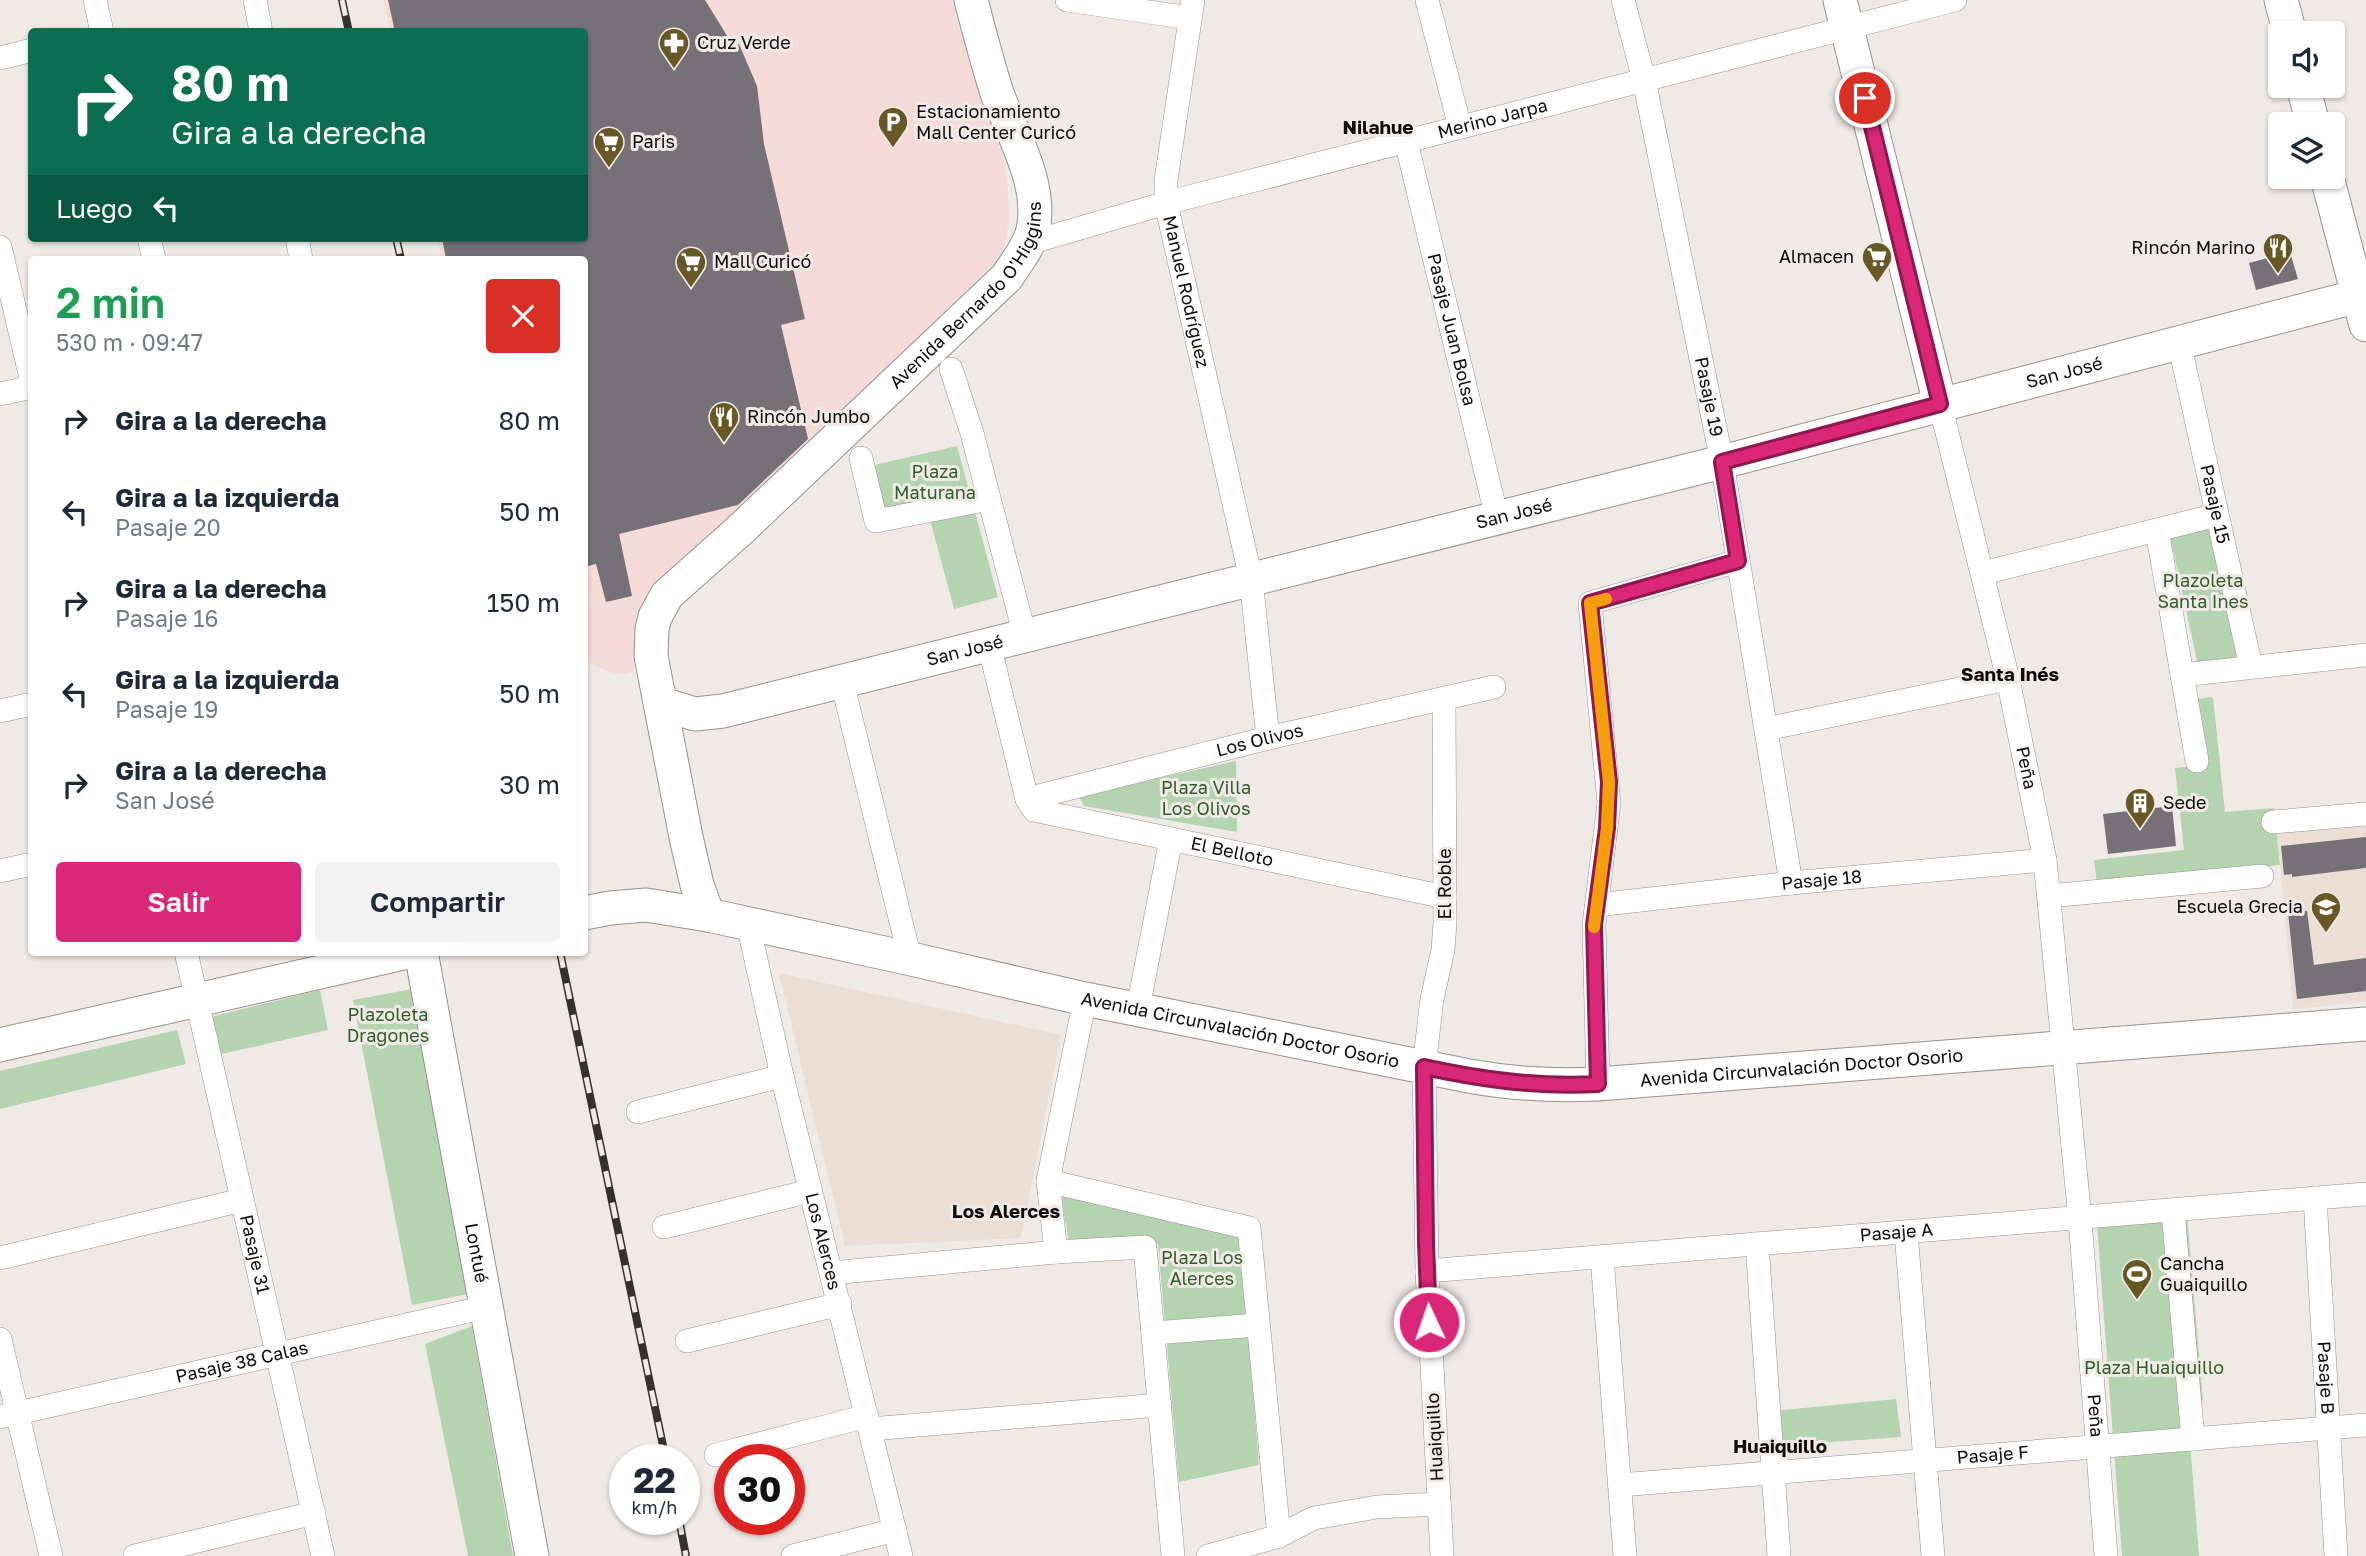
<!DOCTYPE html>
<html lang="es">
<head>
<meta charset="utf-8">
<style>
  body { margin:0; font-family:"Golos Text",sans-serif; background:#f2f2f3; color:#1f2937; height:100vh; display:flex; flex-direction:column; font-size:26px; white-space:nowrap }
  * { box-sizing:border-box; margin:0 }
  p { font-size:23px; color:#747a83 }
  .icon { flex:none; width:38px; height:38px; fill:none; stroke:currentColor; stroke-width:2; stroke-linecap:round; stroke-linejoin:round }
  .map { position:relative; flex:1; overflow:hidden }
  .panel { position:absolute; left:28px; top:256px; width:560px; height:700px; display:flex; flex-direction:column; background:#fff; border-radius:7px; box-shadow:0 2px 5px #0004 }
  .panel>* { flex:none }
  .hud { position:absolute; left:28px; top:28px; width:560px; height:214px; border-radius:7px; box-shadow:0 2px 5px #0004; background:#0b6e4f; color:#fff; overflow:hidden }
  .controls { position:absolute; left:2268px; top:21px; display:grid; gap:14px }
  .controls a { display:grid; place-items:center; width:77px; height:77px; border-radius:7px; background:#fff; box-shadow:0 2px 5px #0004; font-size:35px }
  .speed { position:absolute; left:609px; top:1444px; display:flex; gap:14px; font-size:35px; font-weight:700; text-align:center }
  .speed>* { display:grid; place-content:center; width:91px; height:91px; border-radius:50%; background:#fff; box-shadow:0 2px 5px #0004; line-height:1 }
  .speed small { font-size:18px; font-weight:400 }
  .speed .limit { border:10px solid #d22; background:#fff; color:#111 }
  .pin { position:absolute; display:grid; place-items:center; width:60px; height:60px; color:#fff; margin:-30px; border:4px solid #fff; border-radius:50%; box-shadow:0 2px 7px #0007 }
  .me { position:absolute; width:77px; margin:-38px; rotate:357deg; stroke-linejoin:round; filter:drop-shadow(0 0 5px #0008) }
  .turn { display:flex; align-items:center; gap:24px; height:147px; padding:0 28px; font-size:32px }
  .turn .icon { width:91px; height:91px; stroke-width:2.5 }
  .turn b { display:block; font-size:49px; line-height:60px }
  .then { display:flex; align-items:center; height:66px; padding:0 28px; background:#0003; gap:14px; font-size:26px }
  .round { display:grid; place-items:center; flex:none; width:74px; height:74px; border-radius:7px; background:#f2f2f3 }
  .summary { display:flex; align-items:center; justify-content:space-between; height:119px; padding:0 28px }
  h1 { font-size:42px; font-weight:600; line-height:52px; color:#1e9e55 }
  .primary-button { display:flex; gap:14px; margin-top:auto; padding:14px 28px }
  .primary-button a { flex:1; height:80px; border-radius:7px; background:#db2777; color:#fff; font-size:28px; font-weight:600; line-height:80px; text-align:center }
  .primary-button a+a { background:#f2f2f3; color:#1f2937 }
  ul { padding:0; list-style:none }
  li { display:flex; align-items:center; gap:21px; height:91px; padding:0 28px }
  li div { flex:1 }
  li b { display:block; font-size:26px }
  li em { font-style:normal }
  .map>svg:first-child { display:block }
  .commercial { fill:#f5dbd8 }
  .built { fill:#eaded5 }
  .green { fill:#b4d3af }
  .building { fill:#757176 }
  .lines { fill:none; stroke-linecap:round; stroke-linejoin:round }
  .street-casing { stroke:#96918d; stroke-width:24 }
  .secondary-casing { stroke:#96918d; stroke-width:35 }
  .street { stroke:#fff; stroke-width:23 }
  .secondary { stroke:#fff; stroke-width:33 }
  .rail-casing { stroke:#343130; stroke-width:8 }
  .rail { stroke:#f0eae6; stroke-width:5; stroke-dasharray:16; stroke-linecap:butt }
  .route-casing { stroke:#8e194d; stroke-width:18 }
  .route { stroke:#db2777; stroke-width:12 }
  .slow { stroke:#f59e0b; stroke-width:12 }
  .labels { text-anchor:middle; stroke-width:6; stroke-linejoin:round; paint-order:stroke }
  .poi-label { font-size:18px; fill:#0e0c0b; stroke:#f0eae6; text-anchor:start }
  .street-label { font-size:18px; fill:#0e0c0b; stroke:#f0eae6 }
  .park-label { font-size:18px; fill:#305e2a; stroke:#f0eae6 }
  .neighbourhood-label { font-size:19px; font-weight:bold; fill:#0e0c0b; stroke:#f0eae6 }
</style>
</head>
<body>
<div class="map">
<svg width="2366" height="1556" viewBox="0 0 2366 1556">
  <rect width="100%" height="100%" fill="#f0eae6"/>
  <!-- commercial -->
  <path class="commercial" d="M383,0H956L990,122L1004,160L1008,190L1009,221L1005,244L997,267L641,610L635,626L637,663L632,672L628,674L613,673L585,662L584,259H442L437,238H584V32L390,31Z"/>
  <!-- built -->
  <path class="built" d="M2366,823V1002L2293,1009L2277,830Z
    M779,973L1061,1035L1021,1238L845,1246Z"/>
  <!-- green -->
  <path class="green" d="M957,446L998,597L954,609L928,512L884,521L870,466Z
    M2210,528L2238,657L2198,665L2170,536Z
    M2213,697L2225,812L2274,808L2280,865L2097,884L2094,860L2184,850L2175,768L2202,765L2195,699Z
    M1236,761L1237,832L1084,806L1079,796Z
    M412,989L468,1294L412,1305L353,1000Z
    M320,990L328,1030L213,1056L202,1019Z
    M177,1030L186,1064L0,1109V1071Z
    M1060,1192L1240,1233L1259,1465L1179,1482L1158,1244L1069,1241Z
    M2187,1214L2203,1400L2187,1404L2199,1556H2122L2097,1225Z
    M472,1326L513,1556H468L425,1344Z
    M1896,1399L1901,1437L1764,1447L1762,1412Z"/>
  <!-- building -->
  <path class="building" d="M388,0H705L734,47L739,44L757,86L764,144L805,319L781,325L808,439L738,505L619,534L632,596L606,602L596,564L584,567V259H446L442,238H584V32H395Z
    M2290,252L2298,279L2256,290L2249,263Z
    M2172,806L2176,846L2108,854L2103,814Z
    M2366,837V868L2292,877V874L2284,875L2281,846Z
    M2307,911L2314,965L2366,958V991L2297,999L2288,912Z"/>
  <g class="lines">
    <!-- street casing -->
    <g class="street-casing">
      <g id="street">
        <path d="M95,0L102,32"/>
        <path d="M255,0L261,32"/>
        <path d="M1067,0L1190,18"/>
        <path id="s1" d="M1193,0L1166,180V203L1251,579L1268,738"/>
        <path d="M1427,0L1460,127"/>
        <path id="s2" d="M1623,0L1644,80L1722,462L1791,883"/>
        <path d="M0,58L32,50"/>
        <path id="s3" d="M1406,141L1497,518"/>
        <path d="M149,238L154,259"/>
        <path d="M297,238L301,259"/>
        <path id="s4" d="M1029,243L1166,203L1955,0"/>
        <path d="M0,247L32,382"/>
        <path id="s5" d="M2179,342L2251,667"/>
        <path d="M951,369L972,433L1025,636"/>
        <path d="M0,394L32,387"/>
        <path id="s6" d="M1940,404L2008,679L2045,860L2080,1219L2106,1556"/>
        <path d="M861,458L876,521L989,499"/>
        <path d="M2157,530L2197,761"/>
        <path d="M1983,573L2217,515"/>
        <path id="s7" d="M989,645L1027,799L1034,810L1445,897"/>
        <path d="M2182,675L2366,655"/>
        <path d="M842,682L907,946V958"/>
        <path d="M0,711L32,704"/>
        <path d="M1766,729L2008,679"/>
        <path id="s8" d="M1027,799L1268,738L1494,687"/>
        <path d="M2273,822L2366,814"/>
        <path d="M0,871L32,864"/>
        <path d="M2049,896L2262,876"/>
        <path id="s9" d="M1597,905L1791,883L2045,860"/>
        <path id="s10" d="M748,924L782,1076L901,1556"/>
        <path id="s11" d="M186,952L323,1556"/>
        <path d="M1138,1008L1171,839"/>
        <path d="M1598,1084L1594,925L1609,803L1590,603L1738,561"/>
        <path d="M638,1112L782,1076"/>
        <path d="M1048,1181L1249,1228L1279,1536"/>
        <path id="s12" d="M2315,1198L2336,1556"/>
        <path d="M2173,1211L2193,1439"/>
        <path d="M664,1227L810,1191"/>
        <path d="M1906,1233L1933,1556"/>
        <path d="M1757,1244L1779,1556"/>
        <path d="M1056,1252L1048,1181L1085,999"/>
        <path d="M1602,1257L1625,1556"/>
        <path d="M0,1258L242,1200"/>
        <path id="s13" d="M1427,1271L2366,1194"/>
        <path d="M831,1273L1056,1252L1145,1247L1173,1556"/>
        <path d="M1154,1333L1258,1325"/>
        <path d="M0,1339L51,1556"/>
        <path d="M687,1341L840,1304"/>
        <path id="s14" d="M0,1417L486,1307"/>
        <path d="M870,1429L1160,1405"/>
        <path d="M716,1455L867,1416"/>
        <path id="s15" d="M1620,1485L2366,1425"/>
        <path d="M135,1556L314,1513"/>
        <path d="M793,1556L895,1530"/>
        <path d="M1208,1556L1279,1536L1314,1518L1377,1507L1439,1504"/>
        <path d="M1442,1556L1427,1271L1424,1067L1432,999L1443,950L1445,923L1444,699"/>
      </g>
    </g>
    <!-- secondary casing -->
    <g class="secondary-casing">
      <g id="secondary">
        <path d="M1840,0L1940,404"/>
        <path d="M2281,0L2290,33"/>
        <path d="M2303,86L2313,124"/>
        <path d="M2327,177L2366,325"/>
        <path id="s16" d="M662,704L695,714L723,711L1722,462L2366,294"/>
        <path id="s17" d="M584,913L610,908L646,905L708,915L907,958L1085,999L1469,1076C1512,1084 1554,1086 1598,1084L2366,1024"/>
        <path id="s18" d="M708,915L697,885L686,837L651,656L652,629L655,617L667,595L739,531L1007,277C1016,262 1029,248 1033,230C1043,184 1012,134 997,93C987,62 979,31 971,0"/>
        <path id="s19" d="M421,952L532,1556"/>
        <path d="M0,1045L408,952"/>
      </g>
    </g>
    <!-- street -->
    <use href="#street" class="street"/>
    <!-- secondary -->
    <use href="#secondary" class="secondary"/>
    <!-- rail casing -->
    <g class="rail-casing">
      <path id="rail" d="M342,0L349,32
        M396,238L401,259
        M560,952L666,1460
        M679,1519L686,1556"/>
    </g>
    <!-- rail -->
    <use href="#rail" class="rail"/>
  </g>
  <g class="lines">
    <!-- route casing -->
    <g class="route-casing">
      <path id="route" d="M1429,1322L1426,1243L1424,1067C1484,1080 1537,1087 1598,1084L1594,925L1607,828L1609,782L1590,603L1738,561L1722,462L1940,404L1865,98"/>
    </g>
    <!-- route -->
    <use href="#route" class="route"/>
    <!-- slow -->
    <path class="slow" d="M1594,927L1607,828L1609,782L1590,603L1606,599"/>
  </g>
  <!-- icons -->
  <defs>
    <g id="pharmacy-pin" transform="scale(1.575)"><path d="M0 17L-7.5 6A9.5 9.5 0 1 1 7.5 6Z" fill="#685825" stroke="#f0eae6"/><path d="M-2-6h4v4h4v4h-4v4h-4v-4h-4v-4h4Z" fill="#fff"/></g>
    <g id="parking-pin" transform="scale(1.575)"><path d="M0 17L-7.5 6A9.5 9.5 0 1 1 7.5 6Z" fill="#685825" stroke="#f0eae6"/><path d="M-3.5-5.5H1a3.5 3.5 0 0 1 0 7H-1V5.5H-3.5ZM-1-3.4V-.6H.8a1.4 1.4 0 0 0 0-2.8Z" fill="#fff"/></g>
    <g id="supermarket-pin" transform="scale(1.575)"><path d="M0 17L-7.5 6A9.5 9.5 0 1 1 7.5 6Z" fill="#685825" stroke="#f0eae6"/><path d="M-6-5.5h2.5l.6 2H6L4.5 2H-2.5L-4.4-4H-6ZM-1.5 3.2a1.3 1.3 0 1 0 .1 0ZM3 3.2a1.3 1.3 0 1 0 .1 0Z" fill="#fff"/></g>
    <g id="restaurant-pin" transform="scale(1.575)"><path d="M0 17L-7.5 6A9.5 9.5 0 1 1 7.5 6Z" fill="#685825" stroke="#f0eae6"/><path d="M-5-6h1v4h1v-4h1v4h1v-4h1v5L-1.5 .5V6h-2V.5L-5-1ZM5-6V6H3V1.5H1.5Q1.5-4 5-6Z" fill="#fff"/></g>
    <g id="building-pin" transform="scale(1.575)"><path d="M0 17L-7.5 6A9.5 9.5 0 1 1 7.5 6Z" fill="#685825" stroke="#f0eae6"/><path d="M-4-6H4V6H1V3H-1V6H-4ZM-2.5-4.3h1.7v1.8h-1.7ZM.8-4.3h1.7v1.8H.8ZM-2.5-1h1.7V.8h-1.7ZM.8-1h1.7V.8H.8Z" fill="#fff"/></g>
    <g id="school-pin" transform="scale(1.575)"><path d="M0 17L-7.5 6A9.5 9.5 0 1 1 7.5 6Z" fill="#685825" stroke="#f0eae6"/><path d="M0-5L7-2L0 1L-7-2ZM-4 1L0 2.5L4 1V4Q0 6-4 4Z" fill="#fff"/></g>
    <g id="stadium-pin" transform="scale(1.575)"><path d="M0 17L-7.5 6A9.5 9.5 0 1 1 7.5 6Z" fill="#685825" stroke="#f0eae6"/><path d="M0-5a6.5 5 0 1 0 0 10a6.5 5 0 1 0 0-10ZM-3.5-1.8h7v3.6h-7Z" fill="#fff"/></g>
  </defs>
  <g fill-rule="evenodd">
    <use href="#pharmacy-pin" x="674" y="43"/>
    <use href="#parking-pin" x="893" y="122"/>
    <use href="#supermarket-pin" x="609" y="142"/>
    <use href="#restaurant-pin" x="2278" y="248"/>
    <use href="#supermarket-pin" x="1877" y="257"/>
    <use href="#supermarket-pin" x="691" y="262"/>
    <use href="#restaurant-pin" x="724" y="417"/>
    <use href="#building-pin" x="2140" y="803"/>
    <use href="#school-pin" x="2326" y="907"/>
    <use href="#stadium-pin" x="2137" y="1274"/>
  </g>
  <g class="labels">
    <!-- poi labels -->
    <g class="poi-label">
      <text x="697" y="49">Cruz Verde</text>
      <text x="916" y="118">Estacionamiento<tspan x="916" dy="21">Mall Center Curicó</tspan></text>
      <text x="632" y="148">Paris</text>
      <text x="2255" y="254" text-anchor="end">Rincón Marino</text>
      <text x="1854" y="263" text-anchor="end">Almacen</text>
      <text x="714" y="268">Mall Curicó</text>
      <text x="747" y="423">Rincón Jumbo</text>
      <text x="2163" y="809">Sede</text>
      <text x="2303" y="913" text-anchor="end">Escuela Grecia</text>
      <text x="2160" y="1270">Cancha<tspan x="2160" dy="21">Guaiquillo</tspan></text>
    </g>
    <!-- street labels -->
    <g class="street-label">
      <text dy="6" stroke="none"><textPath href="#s4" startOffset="480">Merino Jarpa</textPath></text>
      <text dy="6" stroke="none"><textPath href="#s1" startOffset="296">Manuel Rodríguez</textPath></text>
      <text dy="6" stroke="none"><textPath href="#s18" startOffset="758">Avenida Bernardo O'Higgins</textPath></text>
      <text dy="6" stroke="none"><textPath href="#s3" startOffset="194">Pasaje Juan Bolsa</textPath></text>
      <text dy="6" stroke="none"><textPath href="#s16" startOffset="1446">San José</textPath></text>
      <text dy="6" stroke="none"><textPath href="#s2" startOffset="406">Pasaje 19</textPath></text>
      <text dy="6" stroke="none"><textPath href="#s5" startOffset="166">Pasaje 15</textPath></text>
      <text dy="6" stroke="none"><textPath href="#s16" startOffset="878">San José</textPath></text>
      <text dy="6" stroke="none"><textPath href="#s16" startOffset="312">San José</textPath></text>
      <text dy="6" stroke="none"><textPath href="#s8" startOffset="240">Los Olivos</textPath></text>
      <text dy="6" stroke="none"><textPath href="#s6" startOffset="374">Peña</textPath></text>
      <text dy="6" stroke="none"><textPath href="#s7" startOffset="374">El Belloto</textPath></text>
      <text dy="6" stroke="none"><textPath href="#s9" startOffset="226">Pasaje 18</textPath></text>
      <text transform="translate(1445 884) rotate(-90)" y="6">El Roble</text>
      <text dy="6" stroke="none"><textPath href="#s17" startOffset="670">Avenida Circunvalación Doctor Osorio</textPath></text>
      <text dy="6" stroke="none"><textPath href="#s17" startOffset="1237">Avenida Circunvalación Doctor Osorio</textPath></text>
      <text dy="6" stroke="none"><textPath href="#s13" startOffset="471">Pasaje A</textPath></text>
      <text dy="6" stroke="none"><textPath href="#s10" startOffset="326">Los Alerces</textPath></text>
      <text dy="6" stroke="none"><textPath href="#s11" startOffset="310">Pasaje 31</textPath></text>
      <text dy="6" stroke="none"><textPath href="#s19" startOffset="306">Lontué</textPath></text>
      <text dy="6" stroke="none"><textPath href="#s14" startOffset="248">Pasaje 38 Calas</textPath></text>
      <text dy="6" stroke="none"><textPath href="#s12" startOffset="180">Pasaje B</textPath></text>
      <text dy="6" stroke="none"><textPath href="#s6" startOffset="1026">Peña</textPath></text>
      <text transform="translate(1435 1437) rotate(-93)" y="6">Huaiquillo</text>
      <text dy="6" stroke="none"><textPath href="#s15" startOffset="374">Pasaje F</textPath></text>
    </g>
    <!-- park labels -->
    <g class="park-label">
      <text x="935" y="478">Plaza<tspan x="935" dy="21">Maturana</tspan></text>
      <text x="2203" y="587">Plazoleta<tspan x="2203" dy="21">Santa Ines</tspan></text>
      <text x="1206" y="794">Plaza Villa<tspan x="1206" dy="21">Los Olivos</tspan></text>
      <text x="388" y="1021">Plazoleta<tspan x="388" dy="21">Dragones</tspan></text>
      <text x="1202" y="1264">Plaza Los<tspan x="1202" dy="21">Alerces</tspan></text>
      <text x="2154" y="1374">Plaza Huaiquillo</text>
    </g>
    <!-- neighbourhood labels -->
    <g class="neighbourhood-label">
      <text x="1378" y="134">Nilahue</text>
      <text x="2010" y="681">Santa Inés</text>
      <text x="1006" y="1218">Los Alerces</text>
      <text x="1780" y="1453">Huaiquillo</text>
    </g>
  </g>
</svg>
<div class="controls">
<a><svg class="icon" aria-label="sound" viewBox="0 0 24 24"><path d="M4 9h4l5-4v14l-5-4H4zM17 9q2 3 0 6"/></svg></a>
<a><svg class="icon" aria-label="layers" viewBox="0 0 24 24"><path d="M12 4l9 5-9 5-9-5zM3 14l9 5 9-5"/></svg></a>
</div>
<div class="speed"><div>22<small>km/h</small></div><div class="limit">30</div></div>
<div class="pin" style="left:1865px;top:98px;background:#d93025"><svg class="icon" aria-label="arrive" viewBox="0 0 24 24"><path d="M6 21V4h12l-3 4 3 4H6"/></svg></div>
<svg class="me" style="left:1429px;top:1322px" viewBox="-20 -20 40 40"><circle r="17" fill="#db2777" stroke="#fff" stroke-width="3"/><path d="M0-11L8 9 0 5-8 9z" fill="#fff"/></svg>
<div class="hud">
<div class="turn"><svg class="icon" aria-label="right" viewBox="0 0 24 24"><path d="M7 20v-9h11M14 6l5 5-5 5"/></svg><div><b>80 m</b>Gira a la derecha</div></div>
<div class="then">Luego<svg class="icon" aria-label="left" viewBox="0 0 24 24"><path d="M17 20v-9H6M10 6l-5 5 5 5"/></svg></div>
</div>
<section class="panel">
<div class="summary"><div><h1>2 min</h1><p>530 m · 09:47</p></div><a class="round" style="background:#d93025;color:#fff"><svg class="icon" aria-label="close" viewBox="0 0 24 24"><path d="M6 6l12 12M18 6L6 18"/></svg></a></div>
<ul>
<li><svg class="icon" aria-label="right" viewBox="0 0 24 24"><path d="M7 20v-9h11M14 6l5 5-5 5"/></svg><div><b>Gira a la derecha</b></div><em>80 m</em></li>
<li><svg class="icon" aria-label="left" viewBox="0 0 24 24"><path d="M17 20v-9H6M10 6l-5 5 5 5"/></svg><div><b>Gira a la izquierda</b><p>Pasaje 20</p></div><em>50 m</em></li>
<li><svg class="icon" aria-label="right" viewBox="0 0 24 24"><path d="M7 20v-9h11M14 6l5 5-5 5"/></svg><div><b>Gira a la derecha</b><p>Pasaje 16</p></div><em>150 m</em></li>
<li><svg class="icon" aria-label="left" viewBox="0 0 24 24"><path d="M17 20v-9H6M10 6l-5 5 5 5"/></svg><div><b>Gira a la izquierda</b><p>Pasaje 19</p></div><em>50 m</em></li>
<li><svg class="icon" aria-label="right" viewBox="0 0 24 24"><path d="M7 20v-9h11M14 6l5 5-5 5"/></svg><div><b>Gira a la derecha</b><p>San José</p></div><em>30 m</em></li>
</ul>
<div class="primary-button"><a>Salir</a><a>Compartir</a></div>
</section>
</div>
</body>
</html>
